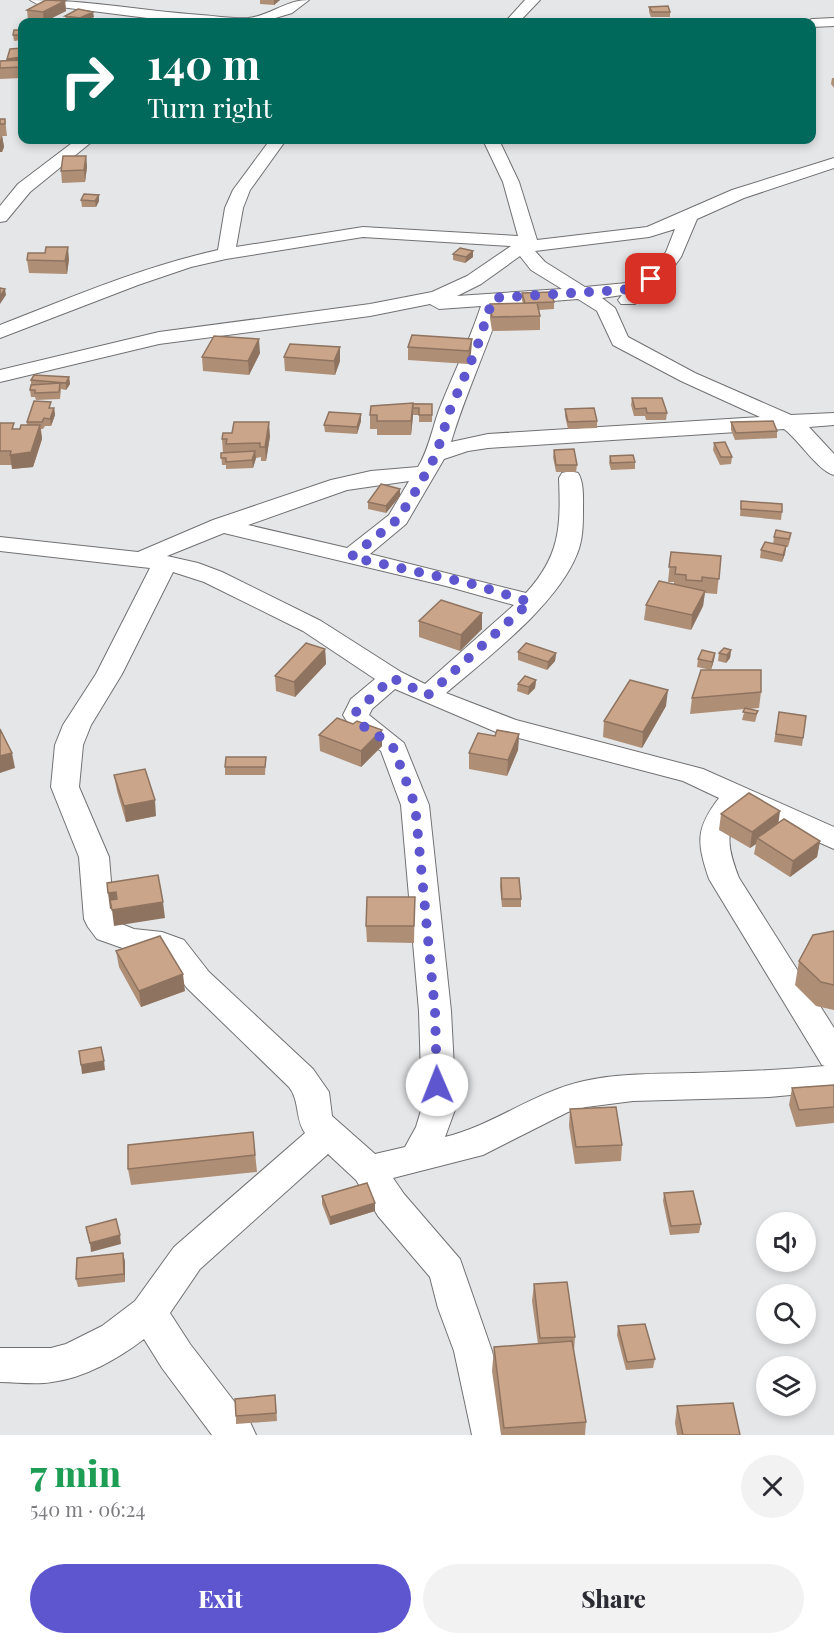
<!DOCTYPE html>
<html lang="en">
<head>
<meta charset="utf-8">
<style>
  body { margin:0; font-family:"Playfair Display",serif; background:#f2f2f3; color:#2b2b33; height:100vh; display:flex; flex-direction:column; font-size:22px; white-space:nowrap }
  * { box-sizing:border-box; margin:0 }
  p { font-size:20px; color:#7c7c81 }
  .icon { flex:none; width:33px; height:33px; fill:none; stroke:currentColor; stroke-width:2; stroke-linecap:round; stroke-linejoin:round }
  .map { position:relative; height:1435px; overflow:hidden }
  .details { display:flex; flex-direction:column; background:#fff; flex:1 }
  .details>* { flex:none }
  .top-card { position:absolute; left:18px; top:18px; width:798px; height:126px; border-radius:12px; box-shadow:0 3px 9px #0003; background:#00695c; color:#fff; overflow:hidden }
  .buttons { position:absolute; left:756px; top:1212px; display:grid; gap:12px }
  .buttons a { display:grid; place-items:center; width:60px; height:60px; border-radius:50%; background:#fff; box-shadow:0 3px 9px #0003; font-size:30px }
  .pin { position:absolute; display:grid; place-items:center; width:51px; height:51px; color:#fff; margin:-26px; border-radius:12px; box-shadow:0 3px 9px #0006 }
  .me { position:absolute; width:66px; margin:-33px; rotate:359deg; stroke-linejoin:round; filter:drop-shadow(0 0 4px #0008) }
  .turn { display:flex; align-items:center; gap:21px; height:126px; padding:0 30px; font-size:27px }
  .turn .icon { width:78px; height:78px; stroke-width:2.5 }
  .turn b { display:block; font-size:42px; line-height:51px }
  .round { display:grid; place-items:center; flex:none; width:63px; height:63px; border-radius:32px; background:#f2f2f3 }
  .overview { display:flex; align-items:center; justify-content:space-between; height:102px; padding:0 30px }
  h1 { font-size:36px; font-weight:800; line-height:45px; color:#1e9e55 }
  .button { display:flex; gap:12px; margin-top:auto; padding:12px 30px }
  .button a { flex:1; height:69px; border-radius:36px; background:#5d56cf; color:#fff; font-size:24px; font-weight:800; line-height:69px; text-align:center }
  .button a+a { background:#f2f2f3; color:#2b2b33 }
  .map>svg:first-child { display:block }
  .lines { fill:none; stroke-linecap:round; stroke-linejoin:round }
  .minor-casing { stroke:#717173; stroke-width:2 }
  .minor { fill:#fff; fill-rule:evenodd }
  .wall { fill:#af8e76 }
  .shaded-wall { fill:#8e7460 }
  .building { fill:#cba589; stroke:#8e7460; stroke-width:1.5 }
  .route { stroke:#5d56cf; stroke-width:10; stroke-dasharray:0 18 }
</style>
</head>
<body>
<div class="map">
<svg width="834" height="1435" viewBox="0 0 834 1435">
  <rect width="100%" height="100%" fill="#e5e6e8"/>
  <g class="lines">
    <!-- minor casing -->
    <g class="minor-casing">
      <path id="minor" d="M30,0C88,0 144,11 201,15C216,16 233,19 248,18C270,16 285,0 309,0L292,13L262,22L171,21L37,4Z
        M525,0H540L519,22H505Z
        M834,18V26L812,27V22H805L812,19Z
        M76,140H94L30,192L6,221L0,222V206L18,184Z
        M270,140H286L250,190L243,208L236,247L363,227L518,236L503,182L483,140H499L519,182L537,240L647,227L732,190L834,158V168L744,198L697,219L681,257L668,275L635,304H621L618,300L622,295L602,298L615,308L628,337L695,373L791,415L834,413V425L809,427L834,454V475C818,471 799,440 784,429L488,448L468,451L444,459L406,524L370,554L526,593C560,556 561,527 559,478L562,473L570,471L578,473C584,482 583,498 583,509C583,524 583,540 577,554C557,605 488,657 446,693L516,720L703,769L834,827V849L741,808C723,832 729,852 739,878L834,1028V1091L769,1097L633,1101L586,1107L568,1112L483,1155L393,1178L404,1194L460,1259L492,1351L512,1435H472L454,1351L438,1308L430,1277L378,1216L356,1180L328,1154L200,1269L170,1313L190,1344L250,1422L256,1435H212L162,1368L144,1339C118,1359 84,1378 52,1382C35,1385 17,1382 0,1382V1348H51L66,1344L102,1326L135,1301L174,1247L305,1133C295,1119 300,1101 289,1087L187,988L162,956L131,951L97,939L88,927L84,919L79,857L51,787L55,745L63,725L96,674L150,568L0,551V537L138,552L213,520L331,480L371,471L418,467C429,449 432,429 439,410C453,375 469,342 481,306L439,309L430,304L370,316L159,344L0,382V370L159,332L370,304L432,292L467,276L511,246L363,237L226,259L191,267L138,285L0,338V325C72,297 142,267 218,250L225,208L233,190ZM675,229L666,252L654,267L637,282L585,287L545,262L535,251L649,237ZM520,256L531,270L562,289L457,296L481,284ZM578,299L597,311L613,345L681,381L760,417L488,434L451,442C465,395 486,351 501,305ZM409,481L389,515L347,548L248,525L347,490ZM224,533L446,586L514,605L425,684L401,672L321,621L222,572L198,563L167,556ZM173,572L204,582L303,631L375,679L351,699L343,715L353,731L381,751L401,805L419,1011L422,1107L416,1127L405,1147L375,1154L332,1116L329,1092L313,1069L209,972L184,940L162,932L134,929L119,923L114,917L109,857L79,787L83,745L91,725L122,674ZM395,689L496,732L683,781L719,798C695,829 697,843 709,879L822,1065L825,1066C781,1070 737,1072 693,1073C657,1074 619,1073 584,1081C534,1092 494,1125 445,1137L456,1107L451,1011L429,805L404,743L369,715L372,709Z"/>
    </g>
    <!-- minor -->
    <use href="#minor" class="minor"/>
  </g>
  <!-- wall -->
  <path class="wall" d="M260,0H280L274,5L260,4Z
    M65,1L66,11L44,22L28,20L27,10Z
    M649,7L670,12V17H651L649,12Z
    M65,16L94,17L83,22H66Z
    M22,30V40L14,41L13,35Z
    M22,48V78L0,79V61L7,60V59Z
    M832,78H834V88L831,84Z
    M0,119H5L7,136H2L4,147L2,152H0Z
    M86,156L87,167L85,182L62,183L61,171Z
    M99,195V201L96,207H82L81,200Z
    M473,251V257L465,263L453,260V254Z
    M69,259L67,274L29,273L27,260Z
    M522,293L554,302V309L539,310L540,316V330L492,331L490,318V304H523L522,300Z
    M472,339L471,353L468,364L408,360V347Z
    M340,347V361L335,375L285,371L284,357Z
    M260,353L249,375L203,371L202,357Z
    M69,377L70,384L66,390L61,389L60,399L36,400L35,397H31L30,390L31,385V380Z
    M632,398L667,413L666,420H646L645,416H634L631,405Z
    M413,403L432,404V422H419V415H413L411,435H377V429H370V415Z
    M52,408H54L55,415L51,426H45L43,429H41L42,439L33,467L12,469V465H0V423L15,429H20L27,425V422Z
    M565,409L597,421V428L568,429L565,416Z
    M361,421L357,434L325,432L324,425Z
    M731,422L777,431V438L735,440L731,430Z
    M270,436L266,461H261V457L256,458L253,468L226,469V465H222L221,453H223L222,439Z
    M714,443L732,457L731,464L720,465L713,450Z
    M554,450L577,465L576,472H556L553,457Z
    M610,456L635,462V469L611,470L609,463Z
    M400,489V496L386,513L368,509V502Z
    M741,501L782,512L781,520L740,516Z
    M791,533L790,540L788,547H786L785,554L782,562L760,558L761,550L773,544L774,537Z
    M671,552L721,556L717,594L705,593L703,606L691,630L644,620L646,605L674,584V582H668Z
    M482,613V629L460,651L419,637V621Z
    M325,649L326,664L295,697L276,691L275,676Z
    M731,650L730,658L726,663L718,661L719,653Z
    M518,652L556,653L555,661L547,670L518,660Z
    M715,653L714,660L711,670L697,667L698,659Z
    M536,680L535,688L528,695L517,691L518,684Z
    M761,692L759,708L748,709L758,711L755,722L742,720L745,709L690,714L692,698Z
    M666,706L642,748L603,737L604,721Z
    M779,712L806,716L802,746L774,742Z
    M519,734L518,750L507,776L469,769V753L495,736Z
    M319,735L382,746L361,767L320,751Z
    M266,757L265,775H225V767Z
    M114,775L156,816L126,822L117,791Z
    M721,814L778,823L820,841L817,857L790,877L754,854L756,844L750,848L719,830Z
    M501,878L521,899V907H502L500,886Z
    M415,897L414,943L367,942L366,926Z
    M834,931V1010L816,1006L795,985L799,961Z
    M116,951L185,991L141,1007L119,967Z
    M834,1085V1123L796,1127L789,1105L792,1088Z
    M570,1109L622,1145L621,1161L575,1164L569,1126Z
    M253,1132L257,1172L131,1185L128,1169Z
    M664,1193L701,1224L699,1233L670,1235L663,1201Z
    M322,1196L375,1203V1211L330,1225L322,1204Z
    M123,1253L125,1262V1282L78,1287L76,1279Z
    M534,1284L575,1337L574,1352L586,1422L585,1435H501L492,1371L494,1347L538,1344L532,1301Z
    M618,1326L655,1359L653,1368L626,1370L617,1335Z
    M276,1404L277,1421L236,1424V1416Z
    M677,1406L740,1435H677L675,1423Z"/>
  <!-- shaded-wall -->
  <path class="shaded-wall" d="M274,0H280L274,5Z
    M65,1L66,11L44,22L43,12Z
    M93,12L94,17L83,22H80V18Z
    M22,57V67L8,68L7,59Z
    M2,135L4,147L2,152H0V141Z
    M86,156L87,167L85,182L84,170Z
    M99,195V201L96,207L95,201Z
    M68,247L69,259L67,274L65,261Z
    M473,251V257L465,263L466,257Z
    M5,289L6,295L0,304V296Z
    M259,339L260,353L249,375L248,361Z
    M472,339L471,353L468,364L469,351Z
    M340,347V361L335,375L334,361Z
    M69,377L70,384L66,390V383Z
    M413,403V416L411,435V421Z
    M54,408L55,415L51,426L50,419Z
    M361,414V421L357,434V427Z
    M269,422L270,436L266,461L265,447Z
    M40,425L42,439L33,467L12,469L10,455Z
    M255,451L256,458L253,468L252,460Z
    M400,489V496L386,513V506Z
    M786,546L785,554L782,562L783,555Z
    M705,591L703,606L691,630L692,615Z
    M482,613V629L460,651L461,635Z
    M325,649L326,664L295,697L294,682Z
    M731,650L730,658L726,663L727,655Z
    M556,653L555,661L547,670L548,662Z
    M715,653L714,660L711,670L712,662Z
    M536,680L535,688L528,695L529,687Z
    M668,690L666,706L642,748L643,732Z
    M382,730V746L361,767V751Z
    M519,734L518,750L507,776L508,760Z
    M12,753L15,768L0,773V756Z
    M155,800L156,816L126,822L124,806Z
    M780,811L778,827L757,838L756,844L750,848L752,832Z
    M820,841L817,857L790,877L793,861Z
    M116,892L118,908L110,909L108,893Z
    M163,902L165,918L114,926L112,910Z
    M183,974L185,991L141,1007L139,991Z
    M104,1061L105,1070L82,1074L81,1065Z
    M375,1203V1211L330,1225V1217Z
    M120,1235L121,1244L91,1252L90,1243Z
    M123,1253L125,1262V1282L124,1274Z"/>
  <!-- building -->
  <path class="building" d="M46,0L65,1L43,12L27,10Z
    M668,6L670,12H652L649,7Z
    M78,9L93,12L80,18L65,16Z
    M14,30H22V35H13Z
    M22,48V57L7,59L10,49Z
    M22,60V67L0,68V61Z
    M0,119H5V124H0Z
    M63,156H86L84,170L61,171Z
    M84,194L99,195L95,201L81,200Z
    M46,247H68L65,261L27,260L28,253H45Z
    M460,248L473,251L466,257L453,254Z
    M0,288L5,289L0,296Z
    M551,292L554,302L525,303L522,293Z
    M537,303L540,316L492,317L490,304Z
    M412,335L472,339L469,351L408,347Z
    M214,336L259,339L248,361L202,357Z
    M290,344L340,347L334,361L284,357Z
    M34,375L69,377L66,383L31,380Z
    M60,383L59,392L35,393V390H30L31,385Z
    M632,398H662L667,413H647L646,408L635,409Z
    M34,401L51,402L49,408H54L50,419L44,418L42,422H27Z
    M413,403L411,421H377V415H370L371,406Z
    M413,404H432V415H419V408H413Z
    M594,408L597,421L568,422L565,409Z
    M329,412L361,414L357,427L324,425Z
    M773,421L777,431L736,433L731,422Z
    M234,422H269L265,447H260V443L226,444L227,439H222L223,433H232Z
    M0,423H14L12,429H20L21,425H40L31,452L10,455L11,451H0Z
    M725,442L732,457H721L714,443Z
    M574,449L577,465H556L554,450Z
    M255,451L252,460L226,462V458H221V453Z
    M633,455L635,462L611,463L610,456Z
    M381,484L400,489L386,506L368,502Z
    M741,501L782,504V512L741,509Z
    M776,530L791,533L789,539L774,537Z
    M765,542L786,546L783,555L761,550Z
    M671,552L721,556L719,579L702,577V581L686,580V575L675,574L676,567H669Z
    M659,581L705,591L692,615L646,605Z
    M441,600L482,613L461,635L419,621Z
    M306,643L325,649L294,682L275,676Z
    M526,643L556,653L548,662L518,652Z
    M724,648L731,650L727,655L719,653Z
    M702,650L715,653L712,662L698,659Z
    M701,670H761V692L692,698Z
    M525,676L536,680L529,687L518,684Z
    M630,680L668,690L643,732L604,721Z
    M745,708L758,711L756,714L743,712Z
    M779,712L806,716L803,738L776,734Z
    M337,718L353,724L357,721L382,730L361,751L319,735Z
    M0,729L12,753L0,756Z
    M497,730L519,734L508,760L469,753L478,733L495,736Z
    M226,757H266L265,767H225Z
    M145,769L155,800L124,806L114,775Z
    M749,793L780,811L752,832L721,814Z
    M784,819L820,841L793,861L757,838Z
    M158,875L163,902L112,910L110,900L117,899L116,892L108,893L107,883Z
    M501,878H519L521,899H502Z
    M367,897H415L414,926H366Z
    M834,931V985L821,982L799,961L813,935Z
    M160,936L183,974L139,991L116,951Z
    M101,1047L104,1061L81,1065L79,1051Z
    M834,1085V1107L799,1110L792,1088Z
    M616,1107L622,1145L576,1147L570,1109Z
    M253,1132L255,1155L128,1169V1145Z
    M367,1183L375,1203L330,1217L322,1196Z
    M693,1191L701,1224L671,1226L664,1193Z
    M116,1219L120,1235L90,1243L86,1227Z
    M123,1253L124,1274L76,1279L77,1258Z
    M567,1282L575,1337L540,1338L534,1284Z
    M645,1324L655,1359L627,1362L618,1326Z
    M572,1341L586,1422L504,1428L494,1347Z
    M275,1395L276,1413L236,1416L235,1399Z
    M733,1403L740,1435H683L677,1406Z"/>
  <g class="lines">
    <!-- route -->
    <path class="route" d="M437,1085L435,1011L415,805L394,749C384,734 356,730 356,712L392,678L428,695L530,602L472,584L351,557L398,519L417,489L436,455L450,410L476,350L493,298L621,290L641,287L651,279"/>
  </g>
</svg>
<div class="buttons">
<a><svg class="icon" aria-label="sound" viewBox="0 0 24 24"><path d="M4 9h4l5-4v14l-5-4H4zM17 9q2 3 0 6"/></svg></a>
<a><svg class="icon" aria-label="search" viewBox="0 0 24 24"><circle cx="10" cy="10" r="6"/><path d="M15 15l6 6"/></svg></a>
<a><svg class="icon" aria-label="layers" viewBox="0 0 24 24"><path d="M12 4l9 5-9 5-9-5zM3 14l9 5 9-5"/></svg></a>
</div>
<div class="pin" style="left:651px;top:279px;background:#d93025"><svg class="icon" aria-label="arrive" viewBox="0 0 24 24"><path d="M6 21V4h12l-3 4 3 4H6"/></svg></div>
<svg class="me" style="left:437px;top:1085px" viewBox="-20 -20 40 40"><circle r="19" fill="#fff"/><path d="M0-13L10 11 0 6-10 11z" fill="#5d56cf"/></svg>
<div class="top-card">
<div class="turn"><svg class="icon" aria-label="right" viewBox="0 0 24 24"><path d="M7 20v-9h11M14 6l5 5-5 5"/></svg><div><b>140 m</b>Turn right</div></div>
</div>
</div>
<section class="details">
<div class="overview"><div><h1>7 min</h1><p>540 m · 06:24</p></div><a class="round"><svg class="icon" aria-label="close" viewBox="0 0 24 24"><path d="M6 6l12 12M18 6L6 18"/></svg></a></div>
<div class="button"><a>Exit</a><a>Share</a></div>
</section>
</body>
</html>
